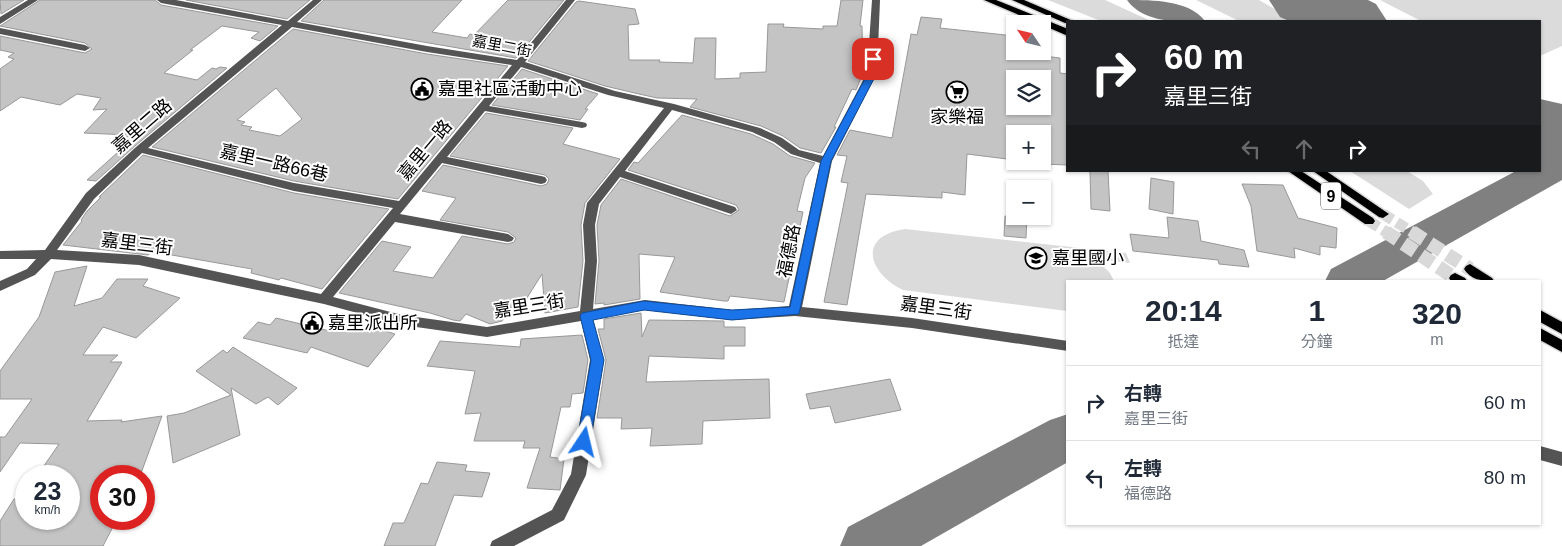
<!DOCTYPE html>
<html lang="zh-TW">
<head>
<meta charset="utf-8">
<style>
  body { margin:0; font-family:Arial,"Noto Sans TC",sans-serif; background:#f2f2f3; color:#1f2937; height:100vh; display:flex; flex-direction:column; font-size:19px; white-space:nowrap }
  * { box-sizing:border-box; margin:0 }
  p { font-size:16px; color:#747a83 }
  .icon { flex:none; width:28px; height:28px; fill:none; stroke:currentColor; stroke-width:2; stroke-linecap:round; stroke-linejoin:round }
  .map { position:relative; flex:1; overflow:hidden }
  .panel { position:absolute; left:1066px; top:280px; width:475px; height:245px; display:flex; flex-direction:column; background:#fff; border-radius:0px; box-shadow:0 1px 4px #0004 }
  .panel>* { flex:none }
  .banner { position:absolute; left:1066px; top:20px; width:475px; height:152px; border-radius:0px; box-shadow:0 1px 4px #0004; background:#202124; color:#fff; overflow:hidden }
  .needle { width:32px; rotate:305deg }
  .fabs { position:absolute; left:1006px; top:15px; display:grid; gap:10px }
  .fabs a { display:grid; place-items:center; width:45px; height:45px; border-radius:0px; background:#fff; box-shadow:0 1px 4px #0004; font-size:25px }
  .speed { position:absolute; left:15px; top:465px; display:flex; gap:10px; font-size:25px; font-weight:700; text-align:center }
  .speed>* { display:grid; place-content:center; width:65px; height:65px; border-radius:50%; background:#fff; box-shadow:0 1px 4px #0004; line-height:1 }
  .speed small { font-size:12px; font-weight:400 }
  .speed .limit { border:8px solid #d22; background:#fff; color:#111 }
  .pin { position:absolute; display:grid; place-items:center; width:42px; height:42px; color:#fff; margin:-21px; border-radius:10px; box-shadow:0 2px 8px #0006 }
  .me { position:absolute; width:55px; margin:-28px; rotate:10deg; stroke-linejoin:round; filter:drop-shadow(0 0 4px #0008) }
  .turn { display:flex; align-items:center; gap:18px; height:105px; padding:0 15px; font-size:22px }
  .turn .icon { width:65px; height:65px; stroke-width:2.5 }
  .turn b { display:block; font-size:35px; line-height:42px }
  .lanes { display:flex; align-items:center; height:48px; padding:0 15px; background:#0003; justify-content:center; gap:25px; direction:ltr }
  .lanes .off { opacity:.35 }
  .eta { display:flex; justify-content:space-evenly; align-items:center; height:85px; text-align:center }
  .eta b { font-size:30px; font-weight:700; line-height:35px }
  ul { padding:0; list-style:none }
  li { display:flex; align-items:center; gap:15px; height:75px; padding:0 15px; border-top:1px solid #e0e1e3 }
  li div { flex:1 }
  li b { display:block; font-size:19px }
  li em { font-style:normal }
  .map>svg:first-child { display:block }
  .green { fill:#dbdbdb }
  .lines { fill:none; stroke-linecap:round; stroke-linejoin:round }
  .taxiway { fill:#808080; fill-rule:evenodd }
  .runway { fill:#808080; fill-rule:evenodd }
  .building { fill:#c4c4c4; stroke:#989898; fill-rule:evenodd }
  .major-tunnel-far1 { stroke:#d9d9d9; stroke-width:11; stroke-dasharray:11 5; stroke-linecap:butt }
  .major-tunnel { stroke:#d9d9d9; stroke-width:14; stroke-dasharray:14 7; stroke-linecap:butt }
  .major-casing { stroke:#dbdbdb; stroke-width:3 }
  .minor { fill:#545454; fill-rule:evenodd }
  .major { fill:#000; fill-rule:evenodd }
  .route { fill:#1a73e8; stroke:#114b97 }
  .labels { text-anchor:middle; stroke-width:4; stroke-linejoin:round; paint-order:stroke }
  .far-street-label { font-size:15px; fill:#000; stroke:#fff }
  .shield { fill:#fff; stroke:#4c4c4c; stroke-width:1 }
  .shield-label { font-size:16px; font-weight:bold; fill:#000 }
  .poi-label { font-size:18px; fill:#000; stroke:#fff; text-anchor:start }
  .street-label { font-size:18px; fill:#000; stroke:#fff }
</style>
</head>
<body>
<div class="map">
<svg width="1562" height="546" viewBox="0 0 1562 546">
  <rect width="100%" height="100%" fill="#fff"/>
  <!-- green -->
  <path class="green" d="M1048,0H1105L1151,21H1101Z
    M1196,0H1259L1296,21H1239Z
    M1380,0H1562V46L1540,56V21H1421Z
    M1350,171H1407L1423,181L1433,194L1409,209Z
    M905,229L1126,253L1130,263L1096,259L1110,273L1114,281H1068L1067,311L903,290C868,273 857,236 905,229Z"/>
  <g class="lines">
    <!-- taxiway -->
    <path class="taxiway" d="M1127,0C1153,0 1189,0 1205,21C1181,23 1143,23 1127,0Z
      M1562,150V180L1383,281H1325L1331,269L1516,171H1540V158Z
      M1068,414V462L921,546H840L848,527L1050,420Z"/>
    <!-- runway -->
    <path class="runway" d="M1269,0H1368L1376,4L1387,21H1289L1280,17Z
      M1540,99L1562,104V170L1540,164Z"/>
  </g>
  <!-- building -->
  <path class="building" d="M0,0H24L1,14Z
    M40,0H155L161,5L278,26L260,41L251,38L259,32L222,26L190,50H193L164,73L197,80L212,68L216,69L220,67L227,68L135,146L96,181L87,180L128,143L120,142L129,135L84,133L107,109L93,110L101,98L77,94L60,105L21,97L0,111V69L14,59L8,57L14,53L0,50V36L85,53L92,49L85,43L0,26Z
    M186,0H310L287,19Z
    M324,0H462L432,32L467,38L470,34L474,35L508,0H564L516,58L301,21Z
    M841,0H863L860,26H862L863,73L856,90L852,89L834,127H836L821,153L800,148L783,136L761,126L690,107L697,99L657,98L639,94L605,86L528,61L576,2L579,1L635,9L639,24L628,25L629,60H660L659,62L693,63L695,38H716L715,79L740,78V73L766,72L768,24H784L783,27L823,29V26H837Z
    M921,17L942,19L940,28L1015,36V51H1044V56L1060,58V73L1068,74V165L1042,164V134H1015V160L967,154L965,195L942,192V198L866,194L847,305L824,302L848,183L841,182L847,156L837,155L850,130L892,138L911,34L917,35ZM1015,79H1042V106H1015Z
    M293,29L427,54L508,66L398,199L294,181L152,147ZM276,88L302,119L280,136L249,130L252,127L241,125L245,122L237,120Z
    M522,69L598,94L585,109H588L580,120L492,105Z
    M486,113L573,128L563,144L620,159L585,203L581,225L583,261L578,307L545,313L542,274L520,309L511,307L502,321L490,324L466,314L460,321L453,320L430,313L339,293L382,241L411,247L393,271L433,278L462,236L508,244L514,242L516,238L508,232L440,220L456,198L422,191L443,165L541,186L547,184L549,179L545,175L450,156Z
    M682,115L751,134L773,144L790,156L815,163L805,178L797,211L803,212L784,302L730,296L728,301H724L660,292L675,257L639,254L640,299L604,305V303L595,304L599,261L597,225L601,205L621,179L730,216L739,210L736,205L628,170L634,162L638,163Z
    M143,155L294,193L389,209L322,289L281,278L279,280L251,273L252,269L166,254L152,252L148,255L63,245L82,221L81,220L87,211L101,197H99Z
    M1090,171H1108L1110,211L1091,209Z
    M1151,178L1174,182L1173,214L1149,209Z
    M1242,184L1283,185L1298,218L1337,228L1336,248L1320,246V255L1294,248L1295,258L1257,251L1251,206Z
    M1005,216H1027L1026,238L1004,236Z
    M1167,217L1198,221L1201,241L1244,250L1249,267L1219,264L1218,260L1133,251L1130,234L1169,238Z
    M87,266L74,306L102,298L117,279H148L143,286L180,298L136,338L103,327L83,355H118L110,362H122L87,421L122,420L121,422L162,416L140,476H101V519H117L103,546H0V521L14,499L26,498V519H69V476H37L59,444L20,443L0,472V437H5L32,399H0V371L39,317L55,272Z
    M641,313L642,337L649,320L724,321V327H745V346H724V359L649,356L646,382L769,379L770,418L703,421L702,444L650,446L652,428L621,429L622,418H597L606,360L598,329H604V319Z
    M276,318L330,331L339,322L366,331L370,326L395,334L368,367L311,347L307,353L243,338L258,322L270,325Z
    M582,335L588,360L583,393L572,394L570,407H561L550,457L564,459L560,490L527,488L540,448H523L525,441H474L481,413L465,414L475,371L427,366L440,341L520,347L521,339Z
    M233,347L297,388L278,405L268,397L256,404L231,388L240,435L173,463L167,416L184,413L231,395L196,371L223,350L227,353Z
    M890,379L901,410L835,423L830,406L810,409L806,394Z
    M437,462L467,465L465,471L490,473L482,497L454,495L435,546H384L393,523H404L421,483L428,484Z"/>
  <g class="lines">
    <!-- major-tunnel-far1 -->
    <path class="major-tunnel-far1" d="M1383,214L1414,233
      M1369,221L1388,233"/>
    <!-- major-tunnel -->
    <path class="major-tunnel" d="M1386,232L1455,278
      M1412,232L1470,269"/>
    <!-- major casing -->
    <g class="major-casing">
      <path id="major" d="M984,0H996L1068,29V36Z
        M1012,0H1024L1073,21L1065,23Z
        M1288,171H1301L1373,218L1375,221L1373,224H1365Z
        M1313,171H1326L1389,214L1383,218L1379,217Z
        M1470,264L1492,278L1494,281C1482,281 1471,280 1464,269L1466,266Z
        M1455,273L1465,278L1467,281H1451L1449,278L1451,275Z
        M1540,310L1562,322V334L1540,322Z
        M1540,328L1562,340V352L1540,340Z"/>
    </g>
    <!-- minor -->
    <path class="minor" d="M28,0H38L0,24V17Z
      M157,0H176L288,21L313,0H322L297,22L427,46L517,60L566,0H575L525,62L615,91L674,104L760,128L782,138L799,150L823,156L867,73L872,0H880L877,73L832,161L802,307L912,318L1068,341V351L912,328L795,316L732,320L645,310L593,319L604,360L586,475L564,520L514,546H490L492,541L552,510L571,474L590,360L581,321L487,337L402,325L324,304L139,265L51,259L35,275L0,291V281L27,269L36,259H0V251L45,250L86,193L136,147L282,25L161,3ZM292,27L427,52L512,65L399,201L294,183L148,148ZM521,67L608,95L664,108L587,203L583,225L585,261L580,311L487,327L402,315L333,297L395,222L508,242L512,241L514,238L508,234L400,214L442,163L541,184L545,183L547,180L545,177L541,176L447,157L485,111L582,128L586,127L587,125L586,123L582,122L489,106ZM672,110L752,132L774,142L791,154L820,163L789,306L732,310L645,300L593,309L597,261L595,225L599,204L620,177L731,214L737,210L735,207L625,171ZM142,153L294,191L393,208L321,294L139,255L57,250L94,199Z
      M0,28L85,45L90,48L85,51L0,34Z
      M1540,446L1562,452V466L1540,460Z"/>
    <!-- major -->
    <use href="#major" class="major"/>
  </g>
  <!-- route -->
  <path class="route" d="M873,56L877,59V73L831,161L799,314L732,320L644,310L593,320L604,360L590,442L588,446L584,448L579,446L577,442L591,360L580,316L582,313L644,301L732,310L790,307L821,161L868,73V59Z"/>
  <!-- icons -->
  <defs>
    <g id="civic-ring" transform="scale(1.125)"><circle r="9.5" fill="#fff" stroke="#000" stroke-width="1.5"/><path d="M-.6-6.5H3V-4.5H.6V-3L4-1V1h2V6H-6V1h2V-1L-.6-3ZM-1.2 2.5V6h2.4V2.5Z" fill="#000"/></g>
    <g id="supermarket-ring" transform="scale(1.125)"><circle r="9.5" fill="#fff" stroke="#000" stroke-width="1.5"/><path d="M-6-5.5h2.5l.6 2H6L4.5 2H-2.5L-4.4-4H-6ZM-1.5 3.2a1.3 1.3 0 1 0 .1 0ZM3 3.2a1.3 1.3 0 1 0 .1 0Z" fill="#000"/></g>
    <g id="school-ring" transform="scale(1.125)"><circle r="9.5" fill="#fff" stroke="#000" stroke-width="1.5"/><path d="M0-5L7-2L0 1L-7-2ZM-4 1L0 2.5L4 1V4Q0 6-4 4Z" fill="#000"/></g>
  </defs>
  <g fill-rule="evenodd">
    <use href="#civic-ring" x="422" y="89"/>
    <use href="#supermarket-ring" x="957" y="92"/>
    <use href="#school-ring" x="1036" y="258"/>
    <use href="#civic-ring" x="312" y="323"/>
  </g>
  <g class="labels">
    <!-- far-street labels -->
    <g class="far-street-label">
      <text transform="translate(502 46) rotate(11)" y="5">嘉里二街</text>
    </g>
    <!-- shield labels -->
    <rect class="shield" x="1321" y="182.5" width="20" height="27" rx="4"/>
    <g class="shield-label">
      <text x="1331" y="202">9</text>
    </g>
    <!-- poi labels -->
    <g class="poi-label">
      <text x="438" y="95">嘉里社區活動中心</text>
      <text x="957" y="123" text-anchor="middle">家樂福</text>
      <text x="1052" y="264">嘉里國小</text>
      <text x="328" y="329">嘉里派出所</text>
    </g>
    <!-- street labels -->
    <g class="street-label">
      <text transform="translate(142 126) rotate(-41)" y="6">嘉里二路</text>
      <text transform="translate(425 150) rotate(-50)" y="6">嘉里一路</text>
      <text transform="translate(274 163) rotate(13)" y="6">嘉里一路66巷</text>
      <text transform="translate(137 244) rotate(7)" y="6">嘉里三街</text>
      <text transform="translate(789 251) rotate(-79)" y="6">福德路</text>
      <text transform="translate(529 306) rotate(-9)" y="6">嘉里三街</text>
      <text transform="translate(936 308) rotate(8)" y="6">嘉里三街</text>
    </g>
  </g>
</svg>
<div class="fabs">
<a><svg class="needle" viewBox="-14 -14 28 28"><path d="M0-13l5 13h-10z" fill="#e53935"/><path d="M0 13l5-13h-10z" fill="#747a83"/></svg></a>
<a><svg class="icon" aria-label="layers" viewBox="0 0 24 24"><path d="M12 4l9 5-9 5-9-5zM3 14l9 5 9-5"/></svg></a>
<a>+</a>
<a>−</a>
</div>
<div class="speed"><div>23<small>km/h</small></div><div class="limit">30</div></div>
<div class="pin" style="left:873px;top:59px;background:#d93025"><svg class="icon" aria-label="arrive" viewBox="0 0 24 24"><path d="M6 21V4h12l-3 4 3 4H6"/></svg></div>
<svg class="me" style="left:584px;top:442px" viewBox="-20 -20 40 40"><path d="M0-17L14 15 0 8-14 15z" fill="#1a73e8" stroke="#fff" stroke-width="4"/></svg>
<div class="banner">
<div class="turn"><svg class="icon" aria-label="right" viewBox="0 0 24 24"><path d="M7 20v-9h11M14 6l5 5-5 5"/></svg><div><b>60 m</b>嘉里三街</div></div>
<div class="lanes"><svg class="icon off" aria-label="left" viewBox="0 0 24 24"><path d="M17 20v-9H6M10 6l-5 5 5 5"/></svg><svg class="icon off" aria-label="ahead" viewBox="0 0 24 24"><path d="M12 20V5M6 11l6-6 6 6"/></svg><svg class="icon" aria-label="right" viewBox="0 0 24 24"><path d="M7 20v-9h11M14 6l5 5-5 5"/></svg></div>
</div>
<section class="panel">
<div class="eta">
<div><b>20:14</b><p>抵達</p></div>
<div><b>1</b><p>分鐘</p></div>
<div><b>320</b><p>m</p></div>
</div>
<ul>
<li><svg class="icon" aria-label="right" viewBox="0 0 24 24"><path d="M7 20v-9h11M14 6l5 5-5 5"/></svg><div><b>右轉</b><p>嘉里三街</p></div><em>60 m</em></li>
<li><svg class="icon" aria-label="left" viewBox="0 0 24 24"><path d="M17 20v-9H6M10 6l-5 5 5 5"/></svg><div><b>左轉</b><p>福德路</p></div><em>80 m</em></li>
</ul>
</section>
</div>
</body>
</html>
